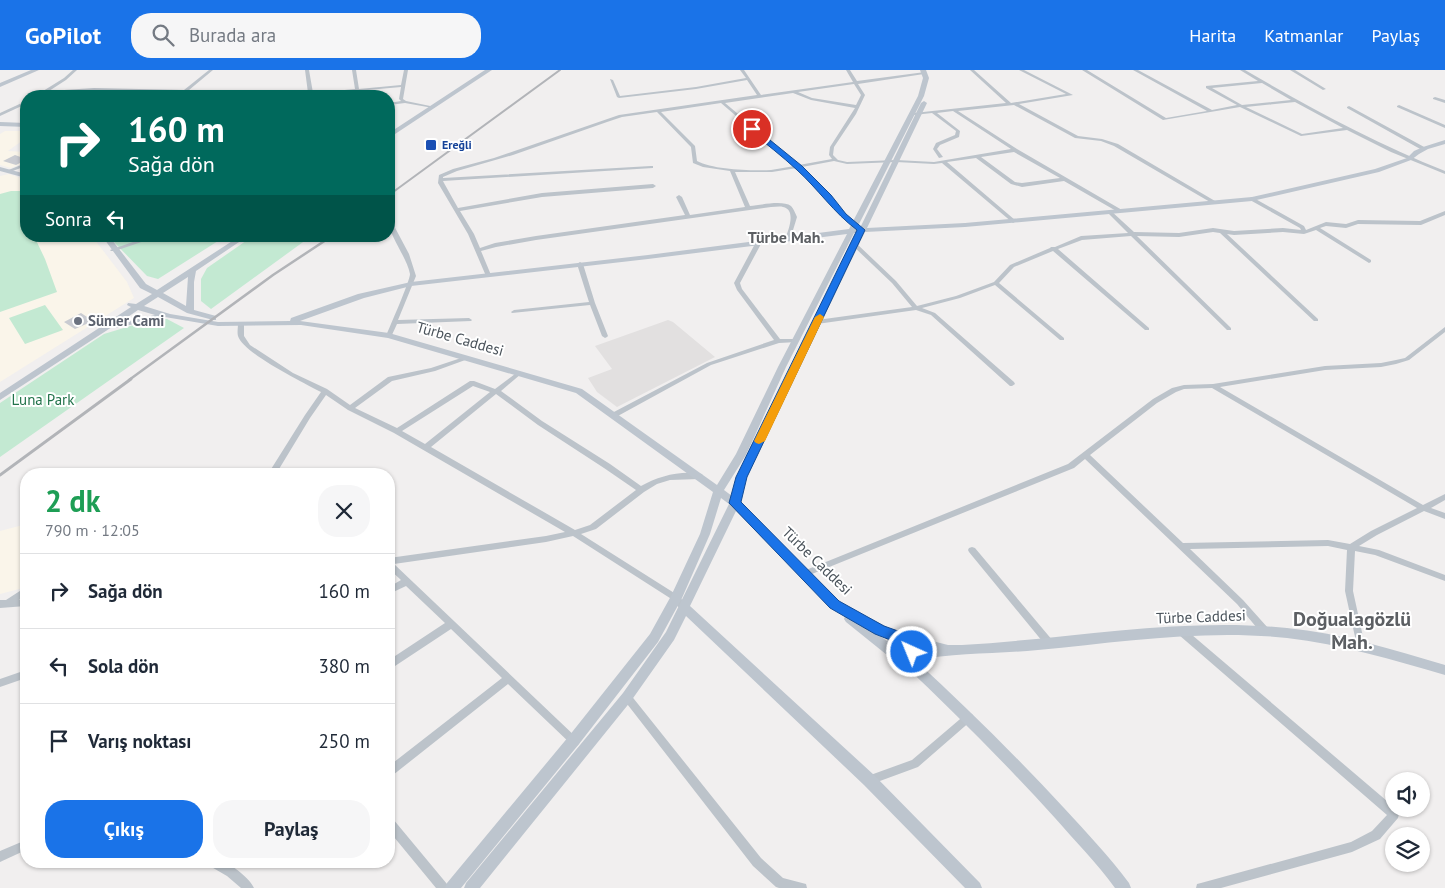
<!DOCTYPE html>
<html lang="tr">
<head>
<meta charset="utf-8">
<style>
  body { margin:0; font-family:"PT Sans",sans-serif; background:#f6f6f7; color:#1f2937; height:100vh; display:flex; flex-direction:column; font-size:19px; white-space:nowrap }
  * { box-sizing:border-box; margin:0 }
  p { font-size:16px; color:#747a83 }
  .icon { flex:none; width:28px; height:28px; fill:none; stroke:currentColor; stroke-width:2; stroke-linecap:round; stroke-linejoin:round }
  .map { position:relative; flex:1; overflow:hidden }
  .side { position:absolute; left:20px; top:398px; width:375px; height:400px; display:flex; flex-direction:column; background:#fff; border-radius:20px; box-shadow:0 1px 4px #0004 }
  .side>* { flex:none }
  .top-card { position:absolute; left:20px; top:20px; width:375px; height:152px; border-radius:20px; box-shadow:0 1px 4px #0004; background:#00695c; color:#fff; overflow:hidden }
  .controls { position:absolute; left:1385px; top:702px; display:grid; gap:10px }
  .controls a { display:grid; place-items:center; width:45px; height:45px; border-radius:50%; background:#fff; box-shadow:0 1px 4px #0004; font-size:25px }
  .pin { position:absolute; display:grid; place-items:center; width:42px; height:42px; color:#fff; margin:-21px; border:2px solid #fff; border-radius:50%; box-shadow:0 1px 5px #0007 }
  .me { position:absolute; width:55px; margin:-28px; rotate:316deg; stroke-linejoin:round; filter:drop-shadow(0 0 4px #0008) }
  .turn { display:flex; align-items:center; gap:18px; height:105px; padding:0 25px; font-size:22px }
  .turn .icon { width:65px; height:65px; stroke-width:2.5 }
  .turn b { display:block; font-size:35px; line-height:42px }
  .then { display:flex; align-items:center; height:48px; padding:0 25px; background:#0003; gap:10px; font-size:19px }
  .round { display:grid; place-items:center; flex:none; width:52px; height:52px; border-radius:20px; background:#f6f6f7 }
  .summary { display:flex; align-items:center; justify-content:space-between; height:85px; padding:0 25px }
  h1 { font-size:30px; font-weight:700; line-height:38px; color:#1e9e55 }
  .button { display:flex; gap:10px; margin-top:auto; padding:10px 25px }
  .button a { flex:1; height:58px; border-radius:20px; background:#1a73e8; color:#fff; font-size:20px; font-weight:700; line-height:58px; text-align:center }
  .button a+a { background:#f6f6f7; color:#1f2937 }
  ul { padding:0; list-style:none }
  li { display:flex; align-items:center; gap:15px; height:75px; padding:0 25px; border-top:1px solid #e0e1e3 }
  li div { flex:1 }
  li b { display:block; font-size:19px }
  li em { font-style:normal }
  header { display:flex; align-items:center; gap:30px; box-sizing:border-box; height:70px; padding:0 25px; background:#1a73e8; color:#fff }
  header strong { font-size:24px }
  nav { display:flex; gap:28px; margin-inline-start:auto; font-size:18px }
  .search { width:350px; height:45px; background:#f6f6f7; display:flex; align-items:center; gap:12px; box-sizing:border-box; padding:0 18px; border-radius:20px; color:#747a83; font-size:19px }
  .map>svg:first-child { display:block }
  .commercial { fill:#faf5ea }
  .education { fill:#e2e0e0 }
  .green { fill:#c3e9d2 }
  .building { fill:#c9cbd1 }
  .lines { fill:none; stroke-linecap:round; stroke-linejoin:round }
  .street { fill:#bcc3ca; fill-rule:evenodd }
  .secondary { fill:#bdc5ce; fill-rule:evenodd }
  .rail-far2 { stroke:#b2b4b8; stroke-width:2 }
  .rail-far1 { stroke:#b2b4b8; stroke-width:2.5 }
  .rail { stroke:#b2b4b8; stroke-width:3 }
  .route { fill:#1a73e8; stroke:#114b97 }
  .slow { fill:#f59e0b }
  .transit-dot { fill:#1a4fb4; stroke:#fff; stroke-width:2 }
  .worship-dot { fill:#6b7280; stroke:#fff; stroke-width:2 }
  .labels { text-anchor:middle; stroke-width:4; stroke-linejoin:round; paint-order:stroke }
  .far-transit-label { font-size:12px; font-weight:bold; fill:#164399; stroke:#fff; text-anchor:start }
  .worship-label { font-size:15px; font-weight:bold; fill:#5b616d; stroke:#fff; text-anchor:start }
  .street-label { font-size:15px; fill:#49525a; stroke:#fff }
  .park-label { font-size:15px; fill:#22734b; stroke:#fff }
  .far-district-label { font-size:16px; font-weight:bold; fill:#5c5f63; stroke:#fff }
  .district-label { font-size:20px; font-weight:bold; fill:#5c5f63; stroke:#fff }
</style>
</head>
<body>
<header>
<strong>GoPilot</strong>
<div class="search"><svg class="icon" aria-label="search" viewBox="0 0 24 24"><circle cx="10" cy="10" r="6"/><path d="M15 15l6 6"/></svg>Burada ara</div>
<nav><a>Harita</a><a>Katmanlar</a><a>Paylaş</a></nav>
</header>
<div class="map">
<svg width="1445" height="818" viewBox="0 0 1445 818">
  <rect width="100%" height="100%" fill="#f1efef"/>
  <!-- commercial -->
  <path class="commercial" d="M5,61H26V68L8,81L26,82V92L11,98L0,95V64Z
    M9,104L26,110V166H92L127,212L134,228L0,312V106Z
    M23,455V518L0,524V461Z"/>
  <!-- education -->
  <path class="education" d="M186,23L279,24L278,26H182Z
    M668,250L673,252L715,287L617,337L597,322L588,308L612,299L595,276Z"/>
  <!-- green -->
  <path class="green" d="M11,121H24L26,124V166H39L35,168L45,189L57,222L0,242V124Z
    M118,166H226L158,209L147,206L112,170Z
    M253,166L310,167L211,239L201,231V209L207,198Z
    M45,235L63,260L25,274L9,248Z
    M167,249L184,258L0,387V333L104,264L150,250Z"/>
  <!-- building -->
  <path class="building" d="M15,85L26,89V90L16,95L3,91Z
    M81,243L93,251L75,259L64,252Z"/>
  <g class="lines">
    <!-- street -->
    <path class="street" d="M73,0H77L66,10L49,21L94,18L184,20L209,0H213L189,20L308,23L305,0H309L313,23L355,19L352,0H356L359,19L401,15L404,0H408L403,29L406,31L435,37L433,38L405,33L389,35V33L401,31L399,29L401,17L313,25V26L186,22L181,26H177L181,22L94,20L45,23L40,26H35L64,8Z
      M740,0H744L761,25L853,12L846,0H850L857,11L925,2V4H924L858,14L865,25L856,44L834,77L833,85L838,90L847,92L896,90L934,92L1011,79L953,41L937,43L960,61L959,67L940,75L937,79L943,87L939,88L933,79L936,73L955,65L956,61L932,43L914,45L912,44L914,43L1006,33L970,0H974L1011,33L1066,24L1019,0H1024L1073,25L1019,34L1078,66L1102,69L1118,74L1215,131L1210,132L1114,76L1101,71L1075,68L1014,35L958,41L1017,79L1122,140V142H1118L1064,111L1022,117L1011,114L976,88L947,92L1015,150L1016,151L1013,153L942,93L934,94L896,92L847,94L834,91L802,97L846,144L862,158V160C848,160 809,110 797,98L772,102H735L750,136C760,135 783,130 791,136C794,139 795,143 797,147L790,170L785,169C788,161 797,140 783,137C780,136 775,137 771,137L536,170L496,177L481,181L491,205L490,206H486L468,164L438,113L439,105L453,99L494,88L619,45L757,25L747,10L696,19L619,28L617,27L610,9L613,10L620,26L696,17L746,8ZM854,14L861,25L856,35L812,28L798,22ZM793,23L811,30L855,38L830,77L829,85L832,89L799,95L725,33ZM721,33L794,96C787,97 779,99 771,100C752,101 714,100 697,91L695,76L661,42ZM657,42L691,77L693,93L703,97L730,101L745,137L690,145L682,127L679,125L676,127L685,145L536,166L495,173L480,178L474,164L460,141L542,127L653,118L656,116L653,114L542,123L458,138L444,113L443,111L653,98V96H651L443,108V107L457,101L513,85L607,52L622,47ZM1014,82L1060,108L1022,113L1015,112L981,87Z
      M1082,0H1087L1166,48L1207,41L1133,0H1138L1212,40L1237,35L1206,18V16L1258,11L1240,0H1245C1310,38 1375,73 1445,101V104L1391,82L1347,60L1301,66L1240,37L1163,50ZM1262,13L1291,30L1242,35L1212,18ZM1295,32L1343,58L1302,64L1246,37Z
      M1290,0H1295L1326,19L1323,20Z
      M1435,27L1445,30V33L1433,29V28Z
      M26,31V34L0,46V43Z
      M1399,35L1445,55V58L1397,37V36Z
      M1349,36L1426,78V79L1422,80L1347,38V37Z
      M26,93V96L10,102L6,101Z
      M1252,127L1304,156L1306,160L1326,152L1346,154L1358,150L1420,151L1445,141V145L1421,155L1358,154L1346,158L1326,156L1320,158L1371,190V192L1369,193L1316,160L1304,164L1283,162L1234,165L1227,164L1318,249V251H1314L1220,163L1213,162L1179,167L1137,166L1231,258V260H1227L1131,166L1082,170L1058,179L1149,258V260H1145L1053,181L1014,197L999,213L1064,268V270H1060L995,215L960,228L922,238L935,243L1014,312L1015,314L1012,316H1010L931,245L916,240L817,254L814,252L817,250L912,237L892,213L852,175V173H856L896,211L917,236L956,226L994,212L1010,195L1050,178L1051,177H1055L1081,166L1128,163L1107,142L1110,140L1134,162L1179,163L1213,158L1234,161L1283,158L1301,160L1300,158L1250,130V128Z
      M389,150L392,152L409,184L416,206L398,250L469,248L472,250L471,251L397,254L391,267H387L386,266C390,256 410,211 410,204C407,187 388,165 389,150Z
      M150,166H159L115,181H111L110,180Z
      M759,170L762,172L740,213L742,219L780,269H795L797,270V272L779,273L711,295L616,347H612L611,345L612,343L707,293L774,270L737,220L734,213L756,172Z
      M580,192L583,194L595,233L608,266L607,267L605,268L602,266L590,235L512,243L511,242L514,240L589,232L577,194Z
      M241,252L244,254V266L250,275L293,303L327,319L350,335L388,307L431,298L464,287H468L469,288L468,289L435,301L392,311L355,338L397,358L470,311H474L495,319L519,301L522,303L521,304L501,321L542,351L610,394L641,416C659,406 681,400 702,404L703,406L699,409L670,410L657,414L644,422L596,459L581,464L679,526L688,537L687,539C680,542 677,535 673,530L573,466L546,472L394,494L578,669L580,672L578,675L575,677L572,675L508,614L393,705L389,707V696L502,608L451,559L392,598L389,599V590L445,553L406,516L389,524V517L401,510L389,499V488L546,466L565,462L394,363L348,340L326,325L310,348L276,404H268L305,345L321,322C304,313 243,283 238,266C237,263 238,257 238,254ZM473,316L490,322L425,374L402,361ZM496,324L538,355L604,398L636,420L590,455L575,460L431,377Z
      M1445,257V262L1409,290L1396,294L1381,297L1325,300L1220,317L1423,435L1445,424V430L1431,438L1445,443V449L1424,441L1377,465L1359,476L1379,480L1445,505V511L1375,485L1355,481L1353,521L1365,576L1364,579L1361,580L1358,579L1357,576L1345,521L1347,480L1328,476L1190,479L1243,530L1268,558L1269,561L1268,564L1265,565L1262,564L1237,534L1085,389L1074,398L807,506L804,507L801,506L800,504L801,502L1068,394L1153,329L1172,318L1184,315L1213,314L1325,296L1381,293L1396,290L1405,288ZM1212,318L1417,438L1371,461L1350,474L1328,470L1183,473L1090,385L1157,333L1176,322L1184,319Z
      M972,477L975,478L1053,571L1054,574L1053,577L1050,578L1047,577L969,482L968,480L969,478Z
      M26,517V525L19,530H26V536L0,538V530H6Z
      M1182,558L1185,559L1394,737V739L1398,740L1399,744L1398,748L1380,769L1352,782L1221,818H1196L1197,814L1201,813L1351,772L1372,761L1387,745L1179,565L1178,562L1179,559Z
      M26,600V608L0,617V609Z
      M627,623L630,624L761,788L783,808L806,814L807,818H779L776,817L753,796L624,630L622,627L624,624Z
      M969,643L972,644L974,647L972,650L918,697L869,715L865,713L864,710L865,707L912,690L966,644Z
      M389,748L393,749L447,814L448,818H436L389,761Z
      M26,770V780L0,792V781Z
      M207,791C212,791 219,790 223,792C232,794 251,810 254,818H241L227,806L208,795Z"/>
    <!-- secondary -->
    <path class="secondary" d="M31,0H39L0,17V13Z
      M485,0H492L389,68V63Z
      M920,0H926L929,8L924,26L857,158H860L921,33L924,31L927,33L867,158L965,153L1252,127L1375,99L1407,88L1414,81L1423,77L1445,70V74L1428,79L1419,84L1411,90L1379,102L1252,131L965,157L865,162L747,407L740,432L839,532L897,562L948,575H962C1069,569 1180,547 1287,558C1341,563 1393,580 1445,595V605C1393,590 1341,574 1287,568C1205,559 1121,572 1038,580C997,584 955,583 915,590C966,637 1016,686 1064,738C1086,762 1109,786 1129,813L1131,818H1115C1097,793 1075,771 1055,748C1006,694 955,643 902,593L892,591L887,585L846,552L844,549L845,546L831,538L736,441L690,536L874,705L980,813L982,818H965L864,715L686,546L674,570L631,631L480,818H464L466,813L623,623L666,562L729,434L721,428L710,464L682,528L658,572L579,674L461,818H445L447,813L569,666L650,564L671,526L700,464L713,422L576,323L388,268L301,255L218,256L165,247L116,258L112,257L0,330V323L131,237L127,235L128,233L136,234L152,224L140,218L102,166H109L146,214L157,220L240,166H248L196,201L194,212V240L216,246V250H213L187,243L158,227L144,236L170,244L218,252L290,251L291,248L358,224L411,212L648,185L849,159L918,26L923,8ZM854,163H857L737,407L732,426L724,420L746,385L786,297ZM847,164L778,297L736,384L717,415L582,319L389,263L300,251L364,228L411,216L648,189ZM188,207L186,236L163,223ZM138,240L155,245L119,253ZM876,563L889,568L887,571ZM900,573L905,575L903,582L901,583L897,579V575Z
      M0,52L26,53V57L0,56Z
      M0,97L26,104V108L0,101Z"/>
    <!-- rail-far2 -->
    <path class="rail-far2" d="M389,125L560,0"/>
    <!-- rail-far1 -->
    <path class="rail-far1" d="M129,310L273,205L332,166"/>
    <!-- rail -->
    <path class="rail" d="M0,405L131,309"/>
  </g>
  <!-- route -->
  <path class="route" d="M749,57H754L802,96L831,125L846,144L865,160L747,407L741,432L839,531L884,556L912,566L919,576L917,586L912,588L907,586L903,575L875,564L830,538L729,433L736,407L857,160C834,143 818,119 797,100C782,86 765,73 749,60Z"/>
  <!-- slow -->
  <path class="slow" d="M820,244L824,247L765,371L759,374L756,373L754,371L815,247Z"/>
  <!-- markers -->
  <rect class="transit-dot" x="425" y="69" width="12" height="12" rx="2.5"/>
  <circle class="worship-dot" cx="78" cy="251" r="5"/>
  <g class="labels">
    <!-- far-transit labels -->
    <g class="far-transit-label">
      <text x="442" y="79">Ereğli</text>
    </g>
    <!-- worship labels -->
    <g class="worship-label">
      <text x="88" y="256">Sümer Cami</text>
    </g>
    <!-- street labels -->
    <g class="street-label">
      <text transform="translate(460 269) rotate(16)" y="5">Türbe Caddesi</text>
      <text transform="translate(817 491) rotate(44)" y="5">Türbe Caddesi</text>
      <text transform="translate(1201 547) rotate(-2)" y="5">Türbe Caddesi</text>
    </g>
    <!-- park labels -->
    <g class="park-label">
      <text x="43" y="335">Luna Park</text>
    </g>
    <!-- far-district labels -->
    <g class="far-district-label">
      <text x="786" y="173">Türbe Mah.</text>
    </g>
    <!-- district labels -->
    <g class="district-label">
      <text x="1352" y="556">Doğualagözlü<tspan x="1352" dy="23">Mah.</tspan></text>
    </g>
  </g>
</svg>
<div class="controls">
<a><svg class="icon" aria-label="sound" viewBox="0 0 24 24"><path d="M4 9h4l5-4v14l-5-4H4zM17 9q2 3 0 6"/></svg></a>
<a><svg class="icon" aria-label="layers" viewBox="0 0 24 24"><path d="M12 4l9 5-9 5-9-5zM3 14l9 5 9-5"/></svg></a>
</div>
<div class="pin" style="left:752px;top:59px;background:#d93025"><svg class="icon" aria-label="arrive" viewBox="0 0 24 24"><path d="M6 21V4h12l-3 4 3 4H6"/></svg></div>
<svg class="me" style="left:912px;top:582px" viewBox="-20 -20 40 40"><circle r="17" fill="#1a73e8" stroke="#fff" stroke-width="3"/><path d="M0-11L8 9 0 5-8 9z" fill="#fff"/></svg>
<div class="top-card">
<div class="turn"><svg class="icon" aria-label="right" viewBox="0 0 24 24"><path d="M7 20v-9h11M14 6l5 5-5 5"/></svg><div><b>160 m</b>Sağa dön</div></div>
<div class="then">Sonra<svg class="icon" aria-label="left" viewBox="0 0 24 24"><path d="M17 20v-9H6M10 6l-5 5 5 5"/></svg></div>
</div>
<section class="side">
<div class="summary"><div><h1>2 dk</h1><p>790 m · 12:05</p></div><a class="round"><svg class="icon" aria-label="close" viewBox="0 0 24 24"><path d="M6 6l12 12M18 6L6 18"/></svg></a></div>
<ul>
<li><svg class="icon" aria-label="right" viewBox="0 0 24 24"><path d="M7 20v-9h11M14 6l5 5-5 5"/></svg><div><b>Sağa dön</b></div><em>160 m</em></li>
<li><svg class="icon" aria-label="left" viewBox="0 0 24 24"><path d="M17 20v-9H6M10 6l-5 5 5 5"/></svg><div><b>Sola dön</b></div><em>380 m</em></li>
<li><svg class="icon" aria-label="arrive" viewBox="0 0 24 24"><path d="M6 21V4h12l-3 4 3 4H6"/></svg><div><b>Varış noktası</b></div><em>250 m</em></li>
</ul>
<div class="button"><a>Çıkış</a><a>Paylaş</a></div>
</section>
</div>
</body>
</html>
